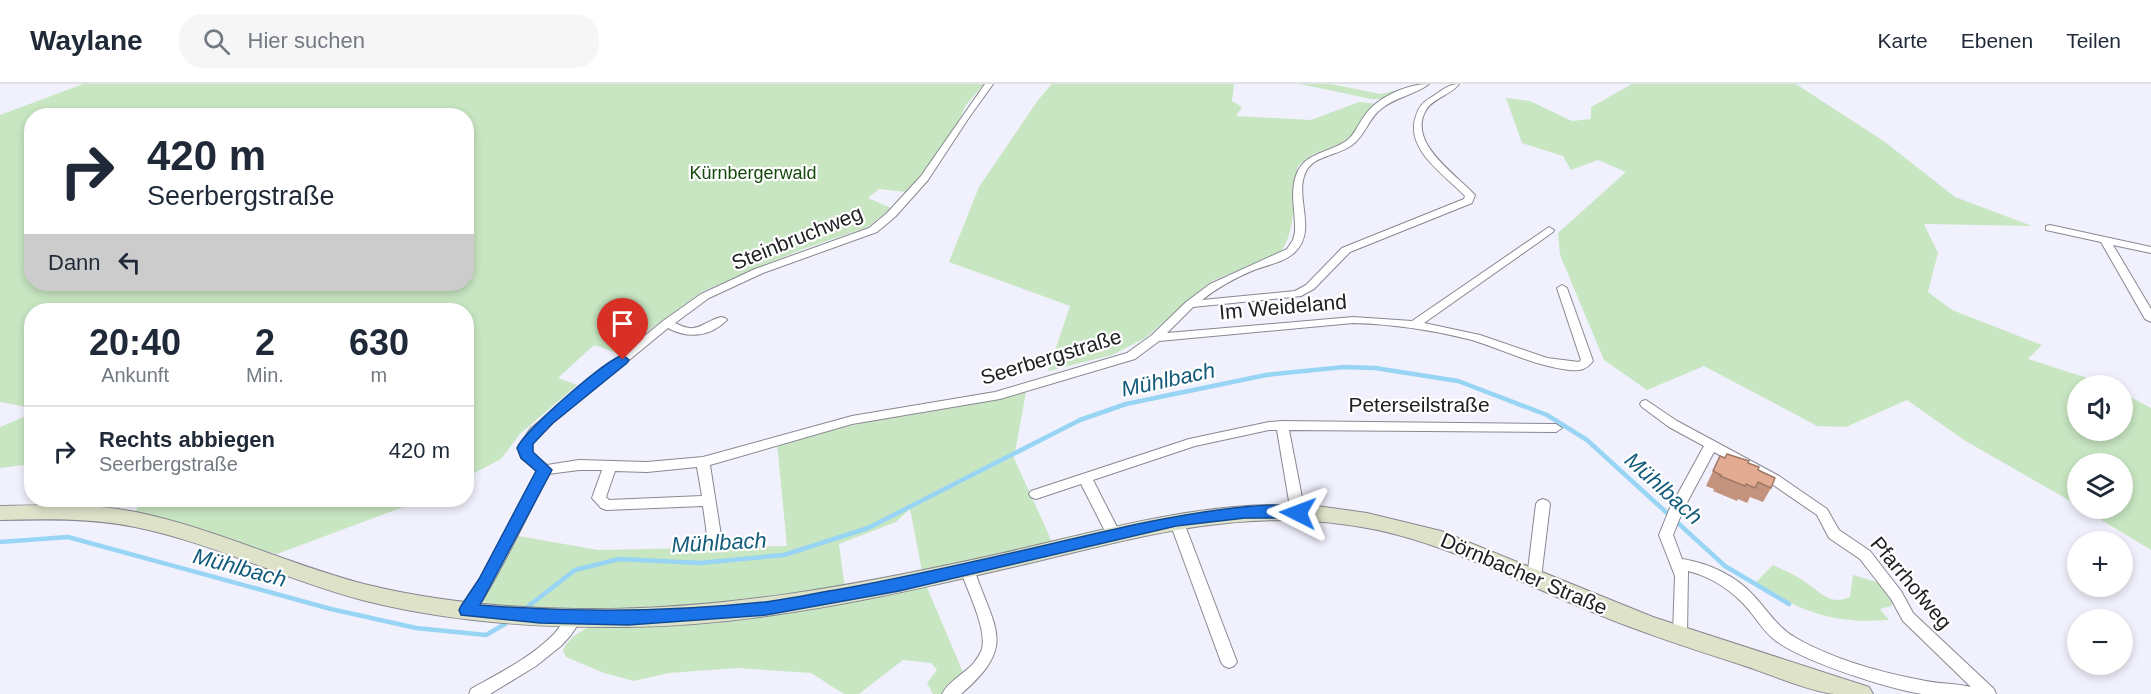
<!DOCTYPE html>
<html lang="de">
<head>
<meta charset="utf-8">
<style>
  body { margin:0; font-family:Helvetica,sans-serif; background:#f6f6f7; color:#1f2937; height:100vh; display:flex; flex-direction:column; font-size:22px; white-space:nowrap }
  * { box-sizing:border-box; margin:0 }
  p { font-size:20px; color:#747a83 }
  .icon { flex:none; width:33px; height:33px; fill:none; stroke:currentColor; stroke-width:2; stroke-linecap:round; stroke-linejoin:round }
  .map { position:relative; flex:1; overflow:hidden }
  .sheet { position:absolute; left:24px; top:219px; width:450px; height:204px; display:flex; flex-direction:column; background:#fff; border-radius:24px; box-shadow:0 3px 9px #0003 }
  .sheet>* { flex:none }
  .guide { position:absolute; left:24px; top:24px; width:450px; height:183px; border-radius:24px; box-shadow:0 3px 9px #0003; background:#fff; color:#1f2937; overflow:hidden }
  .tools { position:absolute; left:2067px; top:291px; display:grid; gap:12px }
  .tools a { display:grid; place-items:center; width:66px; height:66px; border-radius:50%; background:#fff; box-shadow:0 3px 9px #0003; font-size:30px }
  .pin { position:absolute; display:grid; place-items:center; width:51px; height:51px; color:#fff; margin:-62px -26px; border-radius:50% 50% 50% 0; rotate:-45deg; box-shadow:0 0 6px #0007 }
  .pin .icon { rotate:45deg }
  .me { position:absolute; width:66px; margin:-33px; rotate:273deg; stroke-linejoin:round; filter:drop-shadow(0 0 4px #0008) }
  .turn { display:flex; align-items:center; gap:21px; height:126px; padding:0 24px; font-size:27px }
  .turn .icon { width:78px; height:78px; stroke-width:2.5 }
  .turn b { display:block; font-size:42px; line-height:51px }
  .then { display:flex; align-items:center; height:57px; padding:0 24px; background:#0003; gap:12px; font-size:22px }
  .eta { display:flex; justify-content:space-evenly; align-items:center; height:102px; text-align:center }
  .eta b { font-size:36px; font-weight:700; line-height:42px }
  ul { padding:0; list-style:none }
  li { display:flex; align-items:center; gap:18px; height:90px; padding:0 24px; border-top:2px solid #e0e1e3 }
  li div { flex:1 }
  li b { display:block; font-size:22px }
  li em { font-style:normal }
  header { display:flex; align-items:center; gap:36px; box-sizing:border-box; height:84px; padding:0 30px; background:#fff; border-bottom:2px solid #e0e1e3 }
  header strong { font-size:28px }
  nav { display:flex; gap:33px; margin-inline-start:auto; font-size:21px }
  .search { width:420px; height:54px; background:#f6f6f7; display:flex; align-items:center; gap:15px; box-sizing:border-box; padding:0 21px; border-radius:24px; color:#747a83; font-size:22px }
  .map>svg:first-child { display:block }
  .green { fill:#c8e6c2; fill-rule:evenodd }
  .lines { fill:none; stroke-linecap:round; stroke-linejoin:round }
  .stream { stroke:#98d4f4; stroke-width:4.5 }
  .street-casing { stroke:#888892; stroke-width:2 }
  .secondary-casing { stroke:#888892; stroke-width:2 }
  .street { fill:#fff; fill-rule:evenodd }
  .secondary { fill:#dde2c9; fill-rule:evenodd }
  .wall { fill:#c3937d }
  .building { fill:#e3ab91; stroke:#9f7866; stroke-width:1.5 }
  .route { fill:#1a73e8; stroke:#114b97; stroke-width:1.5 }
  .labels { text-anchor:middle; stroke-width:4.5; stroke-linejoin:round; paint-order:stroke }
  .far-park-label { font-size:18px; fill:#15480b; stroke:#fff }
  .street-label { font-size:21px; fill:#212125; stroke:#fff }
  .water-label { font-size:22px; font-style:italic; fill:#125b7b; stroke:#fff }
</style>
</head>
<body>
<header>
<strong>Waylane</strong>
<div class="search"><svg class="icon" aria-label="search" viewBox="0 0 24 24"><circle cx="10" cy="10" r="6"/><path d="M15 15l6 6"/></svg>Hier suchen</div>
<nav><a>Karte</a><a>Ebenen</a><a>Teilen</a></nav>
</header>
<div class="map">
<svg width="2151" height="610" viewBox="0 0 2151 610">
  <rect width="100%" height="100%" fill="#f1f1fd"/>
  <!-- green -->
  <path class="green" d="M83,0H984L966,21L950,56L906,108L879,105L868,114L891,124L868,143L803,165L703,207L617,269L594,261L558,294L577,301L520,350L501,375L467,393L466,226H32L31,324L0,318V31ZM32,32H466V200H32Z
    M1052,0H1234L1232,17L1242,23L1236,32L1311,36L1359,18L1380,20L1352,53L1342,60L1313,70L1298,82C1294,105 1296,154 1279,169L1212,197L1145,254L1112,271L1048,287L1070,222L949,178L979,103L1038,16Z
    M1300,0H1330L1381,10L1417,1L1385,15H1371Z
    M1632,0H1796L1885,58L1955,113L2032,142L1924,140L1938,169L1928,208L1952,226L2042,261L2028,275L2109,301L2078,302V346H2122L2123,309L2151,324V466L2083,425L2122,424V380H2078L2077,421L1964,356L1907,316L1846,343L1817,342L1704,282L1647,306L1604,276L1560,171L1558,149L1626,88L1598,76L1571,86L1563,72L1522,59L1506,14L1530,17L1572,37L1591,35V23Z
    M1026,308L1014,374L1053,460L922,487L910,425L896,438L839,460L845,505C725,519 602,539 482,518L513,451L598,466L787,462L777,360C825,348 873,335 922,327C957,322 991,317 1026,308Z
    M31,330V380L0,384V343Z
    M141,416H422L277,470L134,431Z
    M1773,481C1785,487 1798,492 1808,500C1824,511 1830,521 1850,513L1853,491L1880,499L1893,512L1891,522L1880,525L1889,536C1833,540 1802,528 1755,499Z
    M926,501L965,593L943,610H933L927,599L937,586L931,579L903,576L859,610H844L811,589L738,584L669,589L634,597L604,589L566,573L563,566C571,551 582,546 597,540Z"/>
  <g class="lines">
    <!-- stream -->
    <path class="stream" d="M0,458L68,453L331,525L416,544L486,551L505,540
      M526,524L575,486L619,475L700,479L784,471L868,444L1080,336L1126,320L1266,291L1344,283L1375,284L1458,297L1547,331L1587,356L1725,482L1789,520"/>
    <!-- street casing -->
    <g class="street-casing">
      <path id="street" d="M985,0H993L968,35L928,96L895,133L877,148L763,189L709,214L675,239C698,251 700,239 721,233L725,234L727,236C710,253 688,255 668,244L538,351L530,364L532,369L547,381L579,376L647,378L703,373L852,332L995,308L1127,269L1152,251L1186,218L1210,200L1287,165L1293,156L1295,148C1296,129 1289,107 1297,89C1306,68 1329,69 1346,57C1355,51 1358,40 1365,31C1378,13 1407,0 1429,0C1415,11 1395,13 1381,25C1368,35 1365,52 1352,61C1339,71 1318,71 1308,84C1291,109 1319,145 1295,168C1285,178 1267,181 1254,186C1235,194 1218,203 1202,216L1295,207L1306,201L1342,164L1464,115L1465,112C1445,91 1404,65 1416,32C1418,24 1423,18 1430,14C1440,8 1448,0 1459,0C1451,11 1433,14 1426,26C1407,58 1454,89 1473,109L1475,111L1472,119L1350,168L1314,205L1301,212L1193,223L1167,249L1353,233L1412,237L1549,143L1554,146L1553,148L1424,239L1480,251L1547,274L1579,278L1581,276L1557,204L1562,201L1567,204L1593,277C1586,286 1580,287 1569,286C1535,282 1504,266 1472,256C1433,246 1393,240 1353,239L1159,257L1135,275L1000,315L852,340L710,381L722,458L720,462L715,463L710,462L708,458L703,422L606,426L601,424L592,414L602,386H579L548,390C538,411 484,523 471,531C467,533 466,531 462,530L460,526L462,522L480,495L537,387L521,374L518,364L530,345L663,237L701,210L755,185L869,144L887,129L921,92ZM697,383L702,412L609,416L606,413L615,387L647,388Z
        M2050,141L2151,163V169L2113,161L2151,225V238L2145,235L2101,158L2046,146V142Z
        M1646,316L1677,337L1779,392L1827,425L1839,446L1870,467L1901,507L1913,529L1994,605L1996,610C1972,610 1946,610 1922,610C1886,604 1805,578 1776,557C1765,549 1757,536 1749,526C1733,507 1712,493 1688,487L1687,550L1685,554L1680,556L1675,554L1673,550L1675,492L1659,451L1669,426L1704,362L1669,343L1642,323L1640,320L1642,317ZM1714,368L1769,398L1817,431L1829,454L1860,475L1891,515L1903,537L1971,603C1954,599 1937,600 1921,596C1879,588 1833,575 1796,554C1778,544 1768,527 1754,512C1736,492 1709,479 1682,475L1673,451L1683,426Z
        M1282,337L1556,340L1562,344L1556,348L1289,346L1305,429L1303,432H1293L1291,429L1277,346H1269L1195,362L1093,396L1121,451L1119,455L1114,456L1109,455L1081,400L1036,415L1031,413L1029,410L1031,407L1189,355L1269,338Z
        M1543,415L1548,417L1550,420L1541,494L1539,498L1534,500L1529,498L1527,494L1536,420L1538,417Z
        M1176,431L1181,432L1183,436L1237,578L1234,582L1229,584L1224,582L1221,578L1169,436L1171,432Z
        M967,480L972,481L974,485C994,545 1018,561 961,610H942C948,598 963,590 972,581C976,576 980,571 982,565C987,544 967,506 960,485L962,481Z
        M575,528L580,530L582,534L571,551L561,562L536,582L490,610H469L471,605C499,589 530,574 553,551C560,544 566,531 575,528Z"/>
    </g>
    <!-- secondary casing -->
    <g class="secondary-casing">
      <path id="secondary" d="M1266,421L1317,422L1367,429L1441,447L1653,533L1869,603L1873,610C1860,610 1846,610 1834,610C1805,606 1770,590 1742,581C1686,563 1631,545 1578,522C1499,489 1427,450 1341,440C1228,425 1125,457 1017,482C889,512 757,542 625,543C538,544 450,538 366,517C287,497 214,459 135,443C91,434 45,435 0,436V422C45,421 91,419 136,428C214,444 287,480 364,500C433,517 505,524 576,525C720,527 859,501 999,470C1088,450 1174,424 1266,421Z"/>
    </g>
    <!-- street -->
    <use href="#street" class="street"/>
    <!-- secondary -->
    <use href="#secondary" class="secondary"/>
  </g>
  <!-- wall -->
  <path class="wall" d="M1720,372L1748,379L1758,386L1771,404L1763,418L1750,413L1747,419L1738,415L1737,417L1713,407L1714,405L1706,402Z"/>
  <!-- building -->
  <path class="building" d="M1727,370L1749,377L1748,379L1759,383L1758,386L1775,394L1771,404L1758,398L1755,404L1746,400L1745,402L1720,392L1721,391L1713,387L1720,372L1725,374Z"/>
  <!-- route -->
  <path class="route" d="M623,271L629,276L627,279L553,339L533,360V368L552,386L480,521C575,529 670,528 765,518C790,515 816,509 841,505C935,488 1027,465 1120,444C1145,438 1294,407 1306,429L1298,434H1245L1176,442L899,507L766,531L628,541L540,539L461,531L459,526L461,522L479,495L536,387L521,374L517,364C524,347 605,276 623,271Z"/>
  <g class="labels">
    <!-- far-park labels -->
    <g class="far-park-label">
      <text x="753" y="95">Kürnbergerwald</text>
    </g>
    <!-- street labels -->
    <g class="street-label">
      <text transform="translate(797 154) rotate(-22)" y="7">Steinbruchweg</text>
      <text transform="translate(1283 223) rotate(-5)" y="7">Im Weideland</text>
      <text transform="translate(1051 273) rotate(-17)" y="7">Seerbergstraße</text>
      <text x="1419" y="328">Peterseilstraße</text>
      <text transform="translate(1524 490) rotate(23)" y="7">Dörnbacher Straße</text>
      <text transform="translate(1911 499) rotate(50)" y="7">Pfarrhofweg</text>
    </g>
    <!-- water labels -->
    <g class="water-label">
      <text transform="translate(1168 295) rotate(-12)" y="8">Mühlbach</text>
      <text transform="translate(1664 404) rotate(42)" y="8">Mühlbach</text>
      <text transform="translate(719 458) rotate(-3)" y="8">Mühlbach</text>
      <text transform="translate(240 483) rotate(15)" y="8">Mühlbach</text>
    </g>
  </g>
</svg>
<div class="tools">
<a><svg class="icon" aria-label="sound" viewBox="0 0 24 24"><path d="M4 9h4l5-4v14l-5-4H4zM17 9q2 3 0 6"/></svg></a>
<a><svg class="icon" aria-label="layers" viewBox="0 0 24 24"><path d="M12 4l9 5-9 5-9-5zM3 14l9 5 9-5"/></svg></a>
<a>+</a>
<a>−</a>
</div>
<div class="pin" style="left:623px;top:276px;background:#d93025"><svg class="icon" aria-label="arrive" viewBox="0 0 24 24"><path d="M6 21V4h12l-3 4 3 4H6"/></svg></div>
<svg class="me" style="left:1298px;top:429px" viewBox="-20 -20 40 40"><path d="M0-17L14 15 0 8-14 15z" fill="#1a73e8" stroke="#fff" stroke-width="4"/></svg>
<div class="guide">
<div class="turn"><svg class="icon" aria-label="right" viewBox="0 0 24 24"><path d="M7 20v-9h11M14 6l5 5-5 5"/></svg><div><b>420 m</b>Seerbergstraße</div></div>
<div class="then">Dann<svg class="icon" aria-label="left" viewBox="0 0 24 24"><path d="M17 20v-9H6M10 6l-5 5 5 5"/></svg></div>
</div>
<section class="sheet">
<div class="eta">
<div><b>20:40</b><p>Ankunft</p></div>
<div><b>2</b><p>Min.</p></div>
<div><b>630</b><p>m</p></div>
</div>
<ul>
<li><svg class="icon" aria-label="right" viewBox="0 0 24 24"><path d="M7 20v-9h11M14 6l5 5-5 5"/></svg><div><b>Rechts abbiegen</b><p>Seerbergstraße</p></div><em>420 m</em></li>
</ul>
</section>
</div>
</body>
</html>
